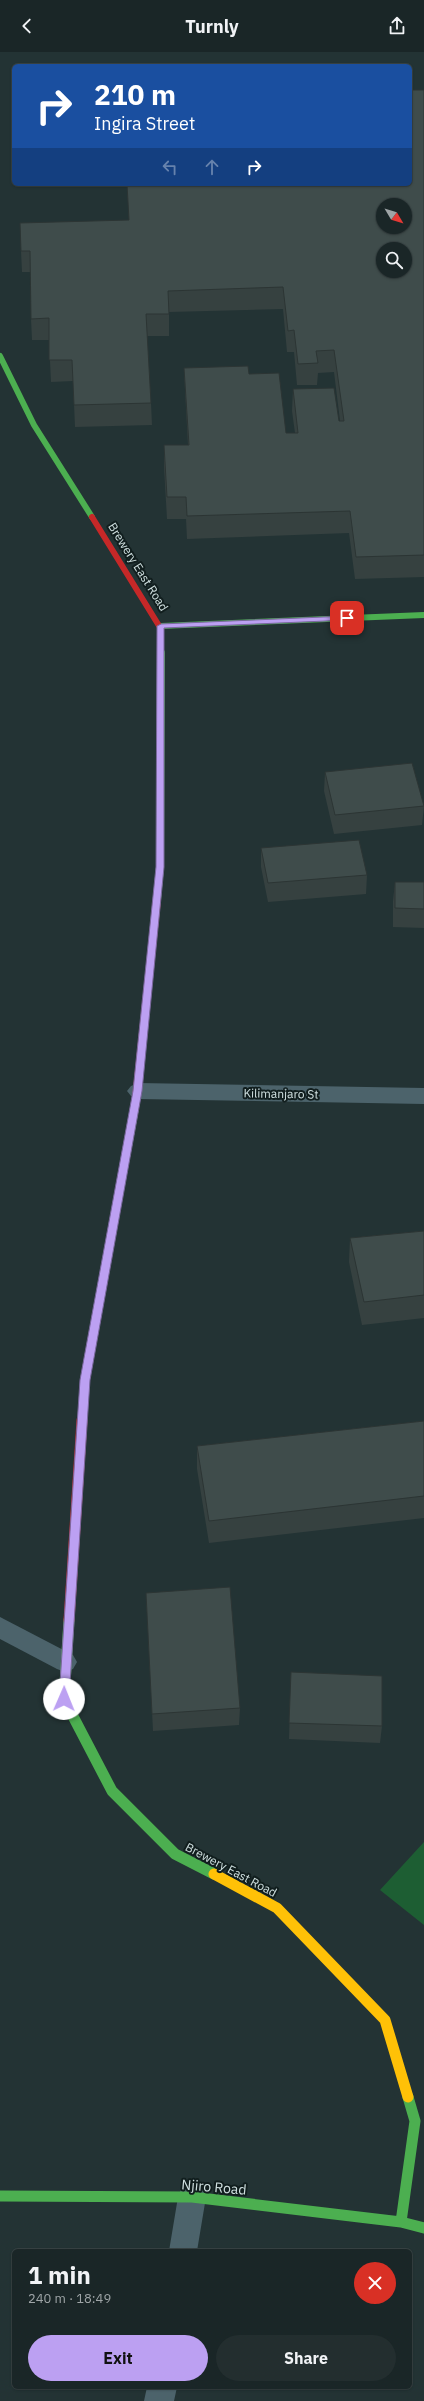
<!DOCTYPE html>
<html lang="en">
<head>
<meta charset="utf-8">
<style>
  body { margin:0; font-family:"IBM Plex Sans",sans-serif; background:#232e2f; color:#f1f3f6; height:100vh; display:flex; flex-direction:column; font-size:15px; white-space:nowrap }
  * { box-sizing:border-box; margin:0 }
  p { font-size:13px; color:#9fa5a7 }
  .icon { flex:none; width:22px; height:22px; fill:none; stroke:currentColor; stroke-width:2; stroke-linecap:round; stroke-linejoin:round }
  .map { position:relative; flex:1; overflow:hidden }
  .sheet { position:absolute; left:12px; top:2197px; width:400px; height:140px; display:flex; flex-direction:column; background:#1a2627; border-radius:6px; box-shadow:0 1px 3px #0004,0 0 0 1px #384344 }
  .sheet>* { flex:none }
  .guide { position:absolute; left:12px; top:12px; width:400px; height:122px; border-radius:6px; box-shadow:0 1px 3px #0004,0 0 0 1px #384344; background:#1a4fa0; color:#fff; overflow:hidden }
  .needle { width:26px; rotate:128deg }
  .tools { position:absolute; left:376px; top:146px; display:grid; gap:8px }
  .tools a { display:grid; place-items:center; width:36px; height:36px; border-radius:50%; background:#1a2627; box-shadow:0 1px 3px #0004,0 0 0 1px #384344; font-size:20px }
  .pin { position:absolute; display:grid; place-items:center; width:34px; height:34px; color:#fff; margin:-17px; border-radius:8px; box-shadow:0 2px 6px #0006 }
  .me { position:absolute; width:44px; margin:-22px; rotate:1deg; stroke-linejoin:round; filter:drop-shadow(0 0 3px #0008) }
  .turn { display:flex; align-items:center; gap:14px; height:84px; padding:0 16px; font-size:18px }
  .turn .icon { width:52px; height:52px; stroke-width:2.5 }
  .turn b { display:block; font-size:28px; line-height:34px }
  .lanes { display:flex; align-items:center; height:38px; padding:0 16px; background:#0003; justify-content:center; gap:20px; direction:ltr }
  .lanes .off { opacity:.35 }
  .round { display:grid; place-items:center; flex:none; width:42px; height:42px; border-radius:21px; background:#232e2f }
  .overview { display:flex; align-items:center; justify-content:space-between; height:68px; padding:0 16px }
  h1 { font-size:24px; font-weight:700; line-height:30px }
  .primary-button { display:flex; gap:8px; margin-top:auto; padding:8px 16px }
  .primary-button a { flex:1; height:46px; border-radius:24px; background:#bca0f2; color:#111; font-size:16px; font-weight:700; line-height:46px; text-align:center }
  .primary-button a+a { background:#232e2f; color:#f1f3f6 }
  header { display:flex; justify-content:space-between; align-items:center; height:52px; padding:0 16px; background:#1a2627; font-size:18px; font-weight:700 }
  .map>svg:first-child { display:block }
  .green { fill:#1d5e33 }
  .lines { fill:none; stroke-linecap:round; stroke-linejoin:round }
  .lane { fill:#4c636b; fill-rule:evenodd }
  .street { fill:#4c636b; fill-rule:evenodd }
  .fast-far2 { stroke:#4caf50; stroke-width:6 }
  .fast-far1 { stroke:#4caf50; stroke-width:8 }
  .fast { stroke:#4caf50; stroke-width:11 }
  .slow { stroke:#ffc107; stroke-width:11 }
  .jam-far2 { stroke:#c62828; stroke-width:6 }
  .jam-far1 { stroke:#c62828; stroke-width:8 }
  .jam { stroke:#c62828; stroke-width:11 }
  .wall { fill:#364140 }
  .building { fill:#3f4c4b; stroke:#2c3534; fill-rule:evenodd }
  .route { fill:#bca0f2; stroke:#7a689d }
  .labels { text-anchor:middle; stroke-width:4; stroke-linejoin:round; paint-order:stroke }
  .street-label { font-size:12px; fill:#d1e1e1; stroke:#111e1e }
  .near-street-label { font-size:14px; fill:#d1e1e1; stroke:#111e1e }
</style>
</head>
<body>
<header><svg class="icon" aria-label="back" viewBox="0 0 24 24"><path d="M15 5l-7 7 7 7"/></svg>Turnly<svg class="icon" aria-label="share" viewBox="0 0 24 24"><path d="M12 15V3M7 8l5-5 5 5M5 13v7h14v-7"/></svg></header>
<div class="map">
<svg width="424" height="2349" viewBox="0 0 424 2349">
  <rect width="100%" height="100%" fill="#233334"/>
  <!-- green -->
  <path class="green" d="M424,1790V1873L380,1838Z"/>
  <g class="lines">
    <!-- lane -->
    <path class="lane" d="M0,1565L73,1603L77,1610L73,1617L65,1620L57,1617L0,1587Z"/>
    <!-- street -->
    <path class="street" d="M138,1031L424,1036V1052L138,1047L131,1044L127,1039L131,1034Z
      M192,2131L202,2135L206,2145L197,2199H169L178,2145L182,2135Z
      M147,2335H177L174,2349H144Z"/>
    <!-- fast-far2 -->
    <path class="fast-far2" d="M0,304L34,373L92,465
      M161,574L424,563
      M161,602V577"/>
    <!-- fast-far1 -->
    <path class="fast-far1" d="M157,848L160,815L161,601
      M83,1359L85,1328L135,1056"/>
    <!-- fast -->
    <path class="fast" d="M69,1568L64,1647L112,1739L175,1802L214,1822
      M0,2144L192,2145L401,2170L424,2176
      M401,2170L415,2069L408,2045"/>
    <!-- slow -->
    <path class="slow" d="M214,1822L277,1856L385,1968L408,2045"/>
    <!-- jam-far2 -->
    <path class="jam-far2" d="M92,465L161,577"/>
    <!-- jam-far1 -->
    <path class="jam-far1" d="M135,1056L157,848
      M82,1369L83,1359"/>
    <!-- jam -->
    <path class="jam" d="M69,1568L82,1368"/>
  </g>
  <!-- wall -->
  <path class="wall" d="M424,38V525L355,527L349,481L187,487L186,467H167L164,415V393H188L185,338L184,316L249,322L286,381H295L292,359L293,337L339,369H340L334,320L318,321L317,333H297L294,300H287L283,257L169,260V284H147L151,351L152,373L75,375L73,329L51,330L49,288H32L31,267V220H22L21,199L129,168L127,132H410Z
    M325,720L424,754L422,773L334,782L324,739Z
    M261,796L367,823L366,842L268,850L261,815Z
    M395,830H424V876L393,875V849Z
    M424,1179V1266L362,1273L349,1210L350,1186Z
    M424,1369V1466L209,1491L197,1417V1394Z
    M146,1541L240,1656L239,1673L153,1679Z
    M291,1620L382,1674L380,1691L289,1687Z"/>
  <!-- building -->
  <path class="building" d="M410,38H424V503L356,505L350,459L187,464L186,445H167L164,393H189L184,316L248,314L249,322L279,321L286,381H298L293,337L334,336L339,369H344L334,298L316,299L318,311L298,312L294,278L288,279L283,235L168,239L169,262H146L151,351L74,353L72,308H49V266L31,267L30,199H21L20,171L129,168L127,132H410ZM383,153H405V175H383ZM383,197H405V219H383Z
    M412,711L424,754L335,763L325,720Z
    M359,788L367,823L268,831L261,796Z
    M395,830H424V857L395,856Z
    M424,1179V1243L364,1250L350,1186Z
    M424,1369V1444L209,1469L197,1394Z
    M230,1535L240,1656L152,1662L146,1541Z
    M291,1620L382,1624V1674L289,1671Z"/>
  <!-- route -->
  <path class="route" d="M347,564H349V568L164,576V815L142,1039L90,1328L69,1647L64,1651L59,1647L80,1328L133,1039L156,815L157,574L161,572Z"/>
  <g class="labels">
    <!-- street labels -->
    <g class="street-label">
      <text transform="translate(138 515) rotate(58)" y="4">Brewery East Road</text>
      <text transform="translate(281 1042) rotate(1)" y="4">Kilimanjaro St</text>
      <text transform="translate(231 1818) rotate(28)" y="4">Brewery East Road</text>
    </g>
    <!-- near-street labels -->
    <g class="near-street-label">
      <text transform="translate(214 2135) rotate(5)" y="5">Njiro Road</text>
    </g>
  </g>
</svg>
<div class="tools">
<a><svg class="needle" viewBox="-14 -14 28 28"><path d="M0-13l5 13h-10z" fill="#e53935"/><path d="M0 13l5-13h-10z" fill="#9fa5a7"/></svg></a>
<a><svg class="icon" aria-label="search" viewBox="0 0 24 24"><circle cx="10" cy="10" r="6"/><path d="M15 15l6 6"/></svg></a>
</div>
<div class="pin" style="left:347px;top:566px;background:#d93025"><svg class="icon" aria-label="arrive" viewBox="0 0 24 24"><path d="M6 21V4h12l-3 4 3 4H6"/></svg></div>
<svg class="me" style="left:64px;top:1647px" viewBox="-20 -20 40 40"><circle r="19" fill="#fff"/><path d="M0-13L10 11 0 6-10 11z" fill="#bca0f2"/></svg>
<div class="guide">
<div class="turn"><svg class="icon" aria-label="right" viewBox="0 0 24 24"><path d="M7 20v-9h11M14 6l5 5-5 5"/></svg><div><b>210 m</b>Ingira Street</div></div>
<div class="lanes"><svg class="icon off" aria-label="left" viewBox="0 0 24 24"><path d="M17 20v-9H6M10 6l-5 5 5 5"/></svg><svg class="icon off" aria-label="ahead" viewBox="0 0 24 24"><path d="M12 20V5M6 11l6-6 6 6"/></svg><svg class="icon" aria-label="right" viewBox="0 0 24 24"><path d="M7 20v-9h11M14 6l5 5-5 5"/></svg></div>
</div>
<section class="sheet">
<div class="overview"><div><h1>1 min</h1><p>240 m · 18:49</p></div><a class="round" style="background:#d93025;color:#fff"><svg class="icon" aria-label="close" viewBox="0 0 24 24"><path d="M6 6l12 12M18 6L6 18"/></svg></a></div>
<div class="primary-button"><a>Exit</a><a>Share</a></div>
</section>
</div>
</body>
</html>
